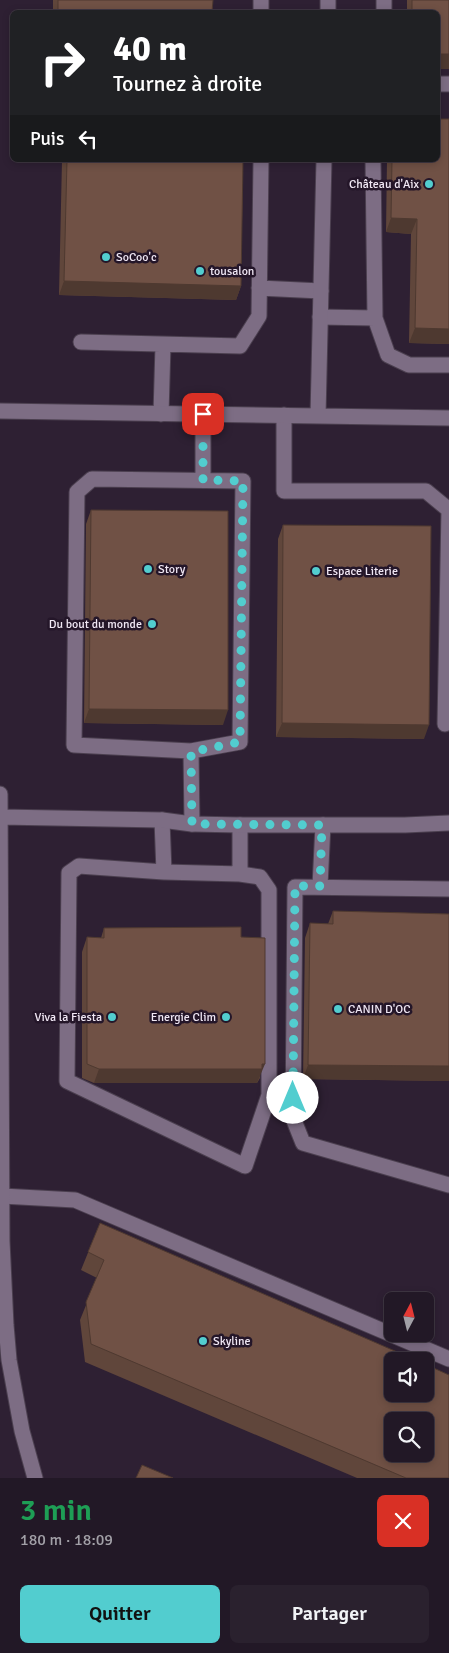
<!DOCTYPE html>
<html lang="fr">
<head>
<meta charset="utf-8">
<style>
  body { margin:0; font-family:Signika,sans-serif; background:#2a212e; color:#f1f3f6; height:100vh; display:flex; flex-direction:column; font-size:19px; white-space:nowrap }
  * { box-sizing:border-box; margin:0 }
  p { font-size:16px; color:#a2a0a7 }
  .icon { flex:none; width:28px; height:28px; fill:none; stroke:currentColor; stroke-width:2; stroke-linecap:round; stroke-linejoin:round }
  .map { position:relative; height:1478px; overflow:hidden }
  .panel { display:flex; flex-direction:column; background:#221826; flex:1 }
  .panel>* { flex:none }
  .guide { position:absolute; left:10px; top:10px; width:430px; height:152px; border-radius:8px; box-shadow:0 2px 8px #0003,0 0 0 1px #3f3743; background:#202124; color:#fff; overflow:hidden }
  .needle { width:32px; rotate:7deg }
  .fabs { position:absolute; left:384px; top:1292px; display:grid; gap:10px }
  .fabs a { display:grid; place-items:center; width:50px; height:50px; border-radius:8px; background:#221826; box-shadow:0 2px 8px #0003,0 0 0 1px #3f3743; font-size:25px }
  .pin { position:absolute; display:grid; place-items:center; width:42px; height:42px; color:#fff; margin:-21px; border-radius:10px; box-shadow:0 2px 8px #0006 }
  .me { position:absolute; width:55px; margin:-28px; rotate:0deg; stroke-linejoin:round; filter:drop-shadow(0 0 4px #0008) }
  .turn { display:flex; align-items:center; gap:18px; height:105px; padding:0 20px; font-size:22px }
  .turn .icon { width:65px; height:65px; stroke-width:2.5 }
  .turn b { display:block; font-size:35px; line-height:42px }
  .then { display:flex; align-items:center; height:48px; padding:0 20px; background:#0003; gap:10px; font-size:19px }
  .round { display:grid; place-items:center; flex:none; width:52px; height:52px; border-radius:8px; background:#2a212e }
  .summary { display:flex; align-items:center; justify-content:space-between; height:85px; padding:0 20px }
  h1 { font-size:30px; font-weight:600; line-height:38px; color:#1e9e55 }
  .action { display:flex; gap:10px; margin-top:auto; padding:10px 20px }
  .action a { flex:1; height:58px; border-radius:8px; background:#52cdcf; color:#111; font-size:20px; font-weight:600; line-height:58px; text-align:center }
  .action a+a { background:#2a212e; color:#f1f3f6 }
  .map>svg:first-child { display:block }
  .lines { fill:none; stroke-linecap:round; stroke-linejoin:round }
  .lane-casing { stroke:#4b3f4f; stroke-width:17 }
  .street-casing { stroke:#4b3f4f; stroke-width:17 }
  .lane { stroke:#7d6d84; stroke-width:15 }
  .street { stroke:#7d6d84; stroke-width:15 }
  .wall { fill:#60463b }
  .shaded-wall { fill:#4e3930 }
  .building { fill:#705145; stroke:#4e3930; fill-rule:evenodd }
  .route { stroke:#52cdcf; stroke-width:9; stroke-dasharray:0 16.2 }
  .poi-dot { fill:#52cdcf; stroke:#241629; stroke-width:2 }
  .labels { text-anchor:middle; stroke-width:5; stroke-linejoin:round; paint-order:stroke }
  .poi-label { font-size:12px; fill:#f1e8f5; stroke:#241629; text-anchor:start }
</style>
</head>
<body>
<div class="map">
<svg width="449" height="1478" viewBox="0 0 449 1478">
  <rect width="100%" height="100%" fill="#2e2033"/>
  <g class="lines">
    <!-- lane casing -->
    <g class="lane-casing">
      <path id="lane" d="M261,12V0
        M384,12V0
        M438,84H449
        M373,160L375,318L388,355L409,365H449
        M259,288L321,291
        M320,317L375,318
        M81,342L240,346L259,316L261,160
        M161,414L163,345
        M203,414V480
        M284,415V491H426L449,510
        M445,724L449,510
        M191,751L240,742L243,481L92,479L77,492L74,745L191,751L192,824
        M162,820L164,872
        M240,825V874
        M79,866L164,872L240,874L260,877L269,890V1095L245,1166L67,1081L69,873Z
        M320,886L323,825
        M449,889L295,887L293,1118L303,1143L449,1185
        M2,1196L75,1200L449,1359"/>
    </g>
    <!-- street casing -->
    <g class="street-casing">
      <path id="street" d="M328,12V0
        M0,411L449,418
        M318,416L324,160
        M0,794L2,1241L6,1325L9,1360L22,1431L35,1478
        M1,817L162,820L192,824L240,825H405L449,823"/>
    </g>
    <!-- lane -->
    <use href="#lane" class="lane"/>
    <!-- street -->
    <use href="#street" class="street"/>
  </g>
  <!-- wall -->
  <path class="wall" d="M53,0H213L212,12H53Z
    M407,0H449V69H438V12H407Z
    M449,119V344L409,343L411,234L386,232L387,160H438Z
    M62,160H243L241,286L236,300L59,295Z
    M91,510L223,725L84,723L86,524Z
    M283,525L424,739L276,737L278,539Z
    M333,911L449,914V1081L303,1079L305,938L310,923L328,924Z
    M104,928L241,937L260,1078L257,1083H94L82,1078V952L87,937L101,938Z
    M100,1223L449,1478H357L85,1362L80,1320L97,1278L81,1270Z"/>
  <!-- shaded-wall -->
  <path class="shaded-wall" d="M438,54H449V69H438Z
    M391,218L417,219L411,234L386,232Z
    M64,281L241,286L236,300L59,295Z
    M415,328L449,329V344L409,343Z
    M89,709L228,710L223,725L84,723Z
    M282,723L429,725L424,739L276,737Z
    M265,1064L257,1083H94L99,1069Z
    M308,1065L449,1066V1081L303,1079Z"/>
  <!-- building -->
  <path class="building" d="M58,0H213L212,12H58Z
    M412,0H449V54H438V12H412Z
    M438,119H449V329L415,328L417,219L391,218L392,160H438Z
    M67,160H243L241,286L64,281Z
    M91,510L228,511V710L89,709Z
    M283,525L431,526L429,725L282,723Z
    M333,911L449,914V1066L308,1065L310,923L333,924Z
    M241,927V937L265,938V1064H262V1069H99L87,1064V937L104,938V928Z
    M100,1223L418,1361H392V1394H425V1364L449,1375V1478H406L91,1344L86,1302L104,1260L88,1252ZM392,1421H425V1454H392Z
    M142,1465L173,1478H136Z"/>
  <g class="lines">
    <!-- route -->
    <path class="route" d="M203,414V480L243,481L240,742L191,752L192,824L322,825L320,886H295L293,1098"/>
  </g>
  <!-- markers -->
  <g class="poi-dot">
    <circle cx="429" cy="184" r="5"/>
    <circle cx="106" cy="257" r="5"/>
    <circle cx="200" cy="271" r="5"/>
    <circle cx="148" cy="569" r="5"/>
    <circle cx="316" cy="571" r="5"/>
    <circle cx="152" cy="624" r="5"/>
    <circle cx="338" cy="1009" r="5"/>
    <circle cx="112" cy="1017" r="5"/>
    <circle cx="226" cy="1017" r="5"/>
    <circle cx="203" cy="1341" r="5"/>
  </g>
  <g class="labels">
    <!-- poi labels -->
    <g class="poi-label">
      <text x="419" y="188" text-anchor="end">Château d'Aix</text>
      <text x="116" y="261">SoCoo'c</text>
      <text x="210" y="275">tousalon</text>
      <text x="158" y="573">Story</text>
      <text x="326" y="575">Espace Literie</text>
      <text x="142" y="628" text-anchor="end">Du bout du monde</text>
      <text x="348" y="1013">CANIN D'OC</text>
      <text x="102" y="1021" text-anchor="end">Viva la Fiesta</text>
      <text x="216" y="1021" text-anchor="end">Energie Clim</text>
      <text x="213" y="1345">Skyline</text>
    </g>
  </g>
</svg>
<div class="fabs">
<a><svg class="needle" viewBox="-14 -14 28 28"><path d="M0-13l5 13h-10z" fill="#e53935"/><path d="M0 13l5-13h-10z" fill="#a2a0a7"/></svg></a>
<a><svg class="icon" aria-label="sound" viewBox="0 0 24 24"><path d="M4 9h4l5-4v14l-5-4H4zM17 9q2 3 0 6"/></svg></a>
<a><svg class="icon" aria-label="search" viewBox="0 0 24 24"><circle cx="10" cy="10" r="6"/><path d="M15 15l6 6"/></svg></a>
</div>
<div class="pin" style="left:203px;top:414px;background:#d93025"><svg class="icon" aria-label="arrive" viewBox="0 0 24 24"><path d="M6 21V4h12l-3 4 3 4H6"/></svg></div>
<svg class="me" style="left:293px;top:1098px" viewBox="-20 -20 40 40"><circle r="19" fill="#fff"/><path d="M0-13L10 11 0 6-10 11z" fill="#52cdcf"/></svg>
<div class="guide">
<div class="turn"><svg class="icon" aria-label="right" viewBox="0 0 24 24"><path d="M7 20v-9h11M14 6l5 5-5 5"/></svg><div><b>40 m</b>Tournez à droite</div></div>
<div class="then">Puis<svg class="icon" aria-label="left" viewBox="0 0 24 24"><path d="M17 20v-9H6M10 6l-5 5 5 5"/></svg></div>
</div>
</div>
<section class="panel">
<div class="summary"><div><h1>3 min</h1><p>180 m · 18:09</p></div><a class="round" style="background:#d93025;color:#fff"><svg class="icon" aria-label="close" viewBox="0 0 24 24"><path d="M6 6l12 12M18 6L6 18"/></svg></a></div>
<div class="action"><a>Quitter</a><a>Partager</a></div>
</section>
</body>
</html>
